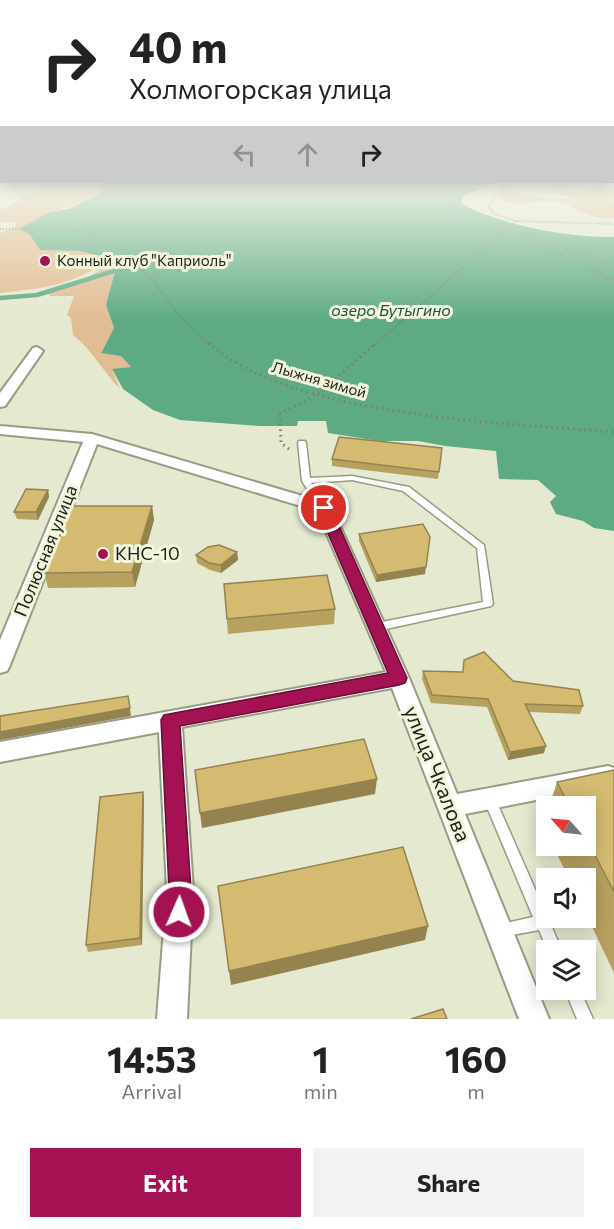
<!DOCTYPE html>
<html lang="en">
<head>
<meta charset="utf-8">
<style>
  body { margin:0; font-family:Commissioner,sans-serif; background:#f2f2f2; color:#222; height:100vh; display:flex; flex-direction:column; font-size:22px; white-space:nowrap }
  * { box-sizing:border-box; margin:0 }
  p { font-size:20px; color:#767676 }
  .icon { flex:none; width:33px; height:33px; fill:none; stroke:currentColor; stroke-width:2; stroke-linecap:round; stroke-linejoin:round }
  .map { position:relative; height:1019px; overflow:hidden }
  .drawer { display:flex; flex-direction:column; background:#fff; flex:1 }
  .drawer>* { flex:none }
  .hud { position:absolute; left:0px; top:0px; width:615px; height:183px; box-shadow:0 3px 15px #0003; background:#fff; color:#222; overflow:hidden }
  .needle { width:39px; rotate:297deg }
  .fabs { position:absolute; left:536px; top:796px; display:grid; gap:12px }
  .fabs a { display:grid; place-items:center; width:60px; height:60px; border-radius:0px; background:#fff; box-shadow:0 3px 15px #0003; font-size:30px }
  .pin { position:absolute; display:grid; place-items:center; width:51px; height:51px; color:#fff; margin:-26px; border:3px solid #fff; border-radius:50%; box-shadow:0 2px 6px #0007 }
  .me { position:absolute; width:66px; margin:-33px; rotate:2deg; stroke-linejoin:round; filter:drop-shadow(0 0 4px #0008) }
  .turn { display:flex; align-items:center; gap:21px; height:126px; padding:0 30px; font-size:27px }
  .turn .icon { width:78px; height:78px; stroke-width:2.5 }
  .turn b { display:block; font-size:42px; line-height:51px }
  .lanes { display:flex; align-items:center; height:57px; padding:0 30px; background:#0003; justify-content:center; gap:30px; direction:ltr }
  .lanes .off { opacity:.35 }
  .eta { display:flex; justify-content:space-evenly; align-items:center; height:102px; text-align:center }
  .eta b { font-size:36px; font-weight:700; line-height:42px }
  .primary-button { display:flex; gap:12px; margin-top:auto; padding:12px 30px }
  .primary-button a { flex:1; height:69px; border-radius:0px; background:#a41253; color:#fff; font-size:24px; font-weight:700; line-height:69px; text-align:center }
  .primary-button a+a { background:#f2f2f2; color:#222 }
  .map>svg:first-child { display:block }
  .green { fill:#e2bc93 }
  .water { fill:#5eab83 }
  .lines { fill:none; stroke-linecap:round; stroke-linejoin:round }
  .stream { stroke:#5eab83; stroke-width:4.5 }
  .lane-casing { stroke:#989c85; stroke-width:3 }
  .street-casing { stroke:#989c85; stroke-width:4 }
  .path-far1 { stroke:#7c7f6e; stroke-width:2; stroke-dasharray:1 2; stroke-linecap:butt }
  .path { stroke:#7c7f6e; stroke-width:3; stroke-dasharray:1.5 4; stroke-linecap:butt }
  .lane { fill:#fff; fill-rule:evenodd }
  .street { fill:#fff; fill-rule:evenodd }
  .wall { fill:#b6a161 }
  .shaded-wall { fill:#94834f }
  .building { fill:#d4bb71; stroke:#94834f; stroke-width:1.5 }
  .route { fill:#a41253; stroke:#6b0c36; stroke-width:1.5 }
  .poi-dot { fill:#a41253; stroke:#f2f6dd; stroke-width:2 }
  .labels { text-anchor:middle; stroke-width:6; stroke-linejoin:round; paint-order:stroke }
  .far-poi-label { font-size:15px; fill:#1f2017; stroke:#f2f6dd; text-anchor:start }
  .far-street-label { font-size:15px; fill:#1f2017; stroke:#f2f6dd }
  .far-water-label { font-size:16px; font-style:italic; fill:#1b563b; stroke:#f2f6dd }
  .street-label { font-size:18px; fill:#1f2017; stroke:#f2f6dd }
  .poi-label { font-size:18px; fill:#1f2017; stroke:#f2f6dd; text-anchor:start }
  .near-street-label { font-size:21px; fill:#1f2017; stroke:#f2f6dd }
</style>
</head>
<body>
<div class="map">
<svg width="614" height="1019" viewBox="0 0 614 1019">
  <rect width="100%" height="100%" fill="#e5e9d0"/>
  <!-- green -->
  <path class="green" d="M44,182H105L106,184C100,200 73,205 58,210C45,214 32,224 19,230L30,235L40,250L79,251L118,260L106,305L114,328L101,352L121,355L131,367L112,370L120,389C103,371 92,350 73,335L71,318L67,315L74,296H50L48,291L75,285L106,266L88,257L94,269C64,287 34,289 0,293V233L16,226L15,222H0V210L19,201L21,195L42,191L39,186Z
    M545,182H585L569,185L567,190C583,194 597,186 614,189V218C590,222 574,203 552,201C534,199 514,211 498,196L504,187L512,185L515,187L512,190C525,198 558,200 573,199L552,192L554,184Z"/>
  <!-- water -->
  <path class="water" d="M105,182H499L463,196L461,203C498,225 570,238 614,237V531L594,528L583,521L556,514L550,502L556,496L538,480L499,479L496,451L445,446L418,441H379L328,433L326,421H298L297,426H259L180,420L153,410L123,389L112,369L131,367L121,356L101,353L114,328L106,305L118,260L79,251L40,250L30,235L19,229L50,212L69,209L103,192L98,188L106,184Z"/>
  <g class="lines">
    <!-- stream -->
    <path class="stream" d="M0,298L37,295L114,271"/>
    <!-- lane casing -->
    <g class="lane-casing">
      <path id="lane" d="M299,441H305L306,443L310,478L352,476L409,487L484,545L493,604L491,606L377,631L374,630L372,627L374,624L377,623L483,602L477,548L403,491L352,480L311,483L327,508L326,510H320L302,481L298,443Z
        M490,795L494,796L546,914V918H548L562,951H548L539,930L502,937L497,935L495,930L497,925L533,917L484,800L486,796Z
        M565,990H580L593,1019H577Z"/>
    </g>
    <!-- street casing -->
    <g class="street-casing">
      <path id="street" d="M37,347L43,351L5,406L0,407V393L33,348Z
        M0,426L92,434L330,504L409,678L457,794L608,766L614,768V788L608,786L465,814L549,1019H519L392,688L182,727L193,890L187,1019H157L167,890L159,732L0,762V742L386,672L317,511L97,444L10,665L7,671L0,673V640L83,442L0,434Z"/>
    </g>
    <!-- path-far1 -->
    <path class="path-far1" d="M424,182L457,207L501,226L614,265
      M512,182C501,187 495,195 489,206L494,214L516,221L614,224
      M0,183L2,181
      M0,188L5,182
      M0,229L78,231L119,246L150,276L178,315L210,345
      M527,238L614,280
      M375,345L516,221"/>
    <!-- path -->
    <path class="path" d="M209,343C290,417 506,423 614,432
      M289,449L281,443L280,414L319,393L376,343"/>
    <!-- lane -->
    <use href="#lane" class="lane"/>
    <!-- street -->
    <use href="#street" class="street"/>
  </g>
  <!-- wall -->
  <path class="wall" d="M442,448L438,479L332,466V459Z
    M48,490L49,497L38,520L17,519L14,512Z
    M152,506L154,520L135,587L48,588L44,573Z
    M359,534L425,574L376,582L359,541Z
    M237,552L238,560L221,573L210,570L197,563L196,555Z
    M224,584L335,609L334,624L228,634Z
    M464,660L513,681L583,706L580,714L529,712L544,753L508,760L487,707L431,703L422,679L423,671L463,672Z
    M614,770V973L585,912V879H569L553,846H585V807H549L557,782Z
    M144,799L142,945L88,952L86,945Z
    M546,815V831L543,824Z"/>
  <!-- shaded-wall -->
  <path class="shaded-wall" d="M48,490L49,497L38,520L36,512Z
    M152,506L154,520L135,587L132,572Z
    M430,537L425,574L376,582L377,575Z
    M237,552L238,560L221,573V565Z
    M128,696L131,716L0,740V732Z
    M546,746L544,753L508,760L510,752Z
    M377,779L375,794L202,828L200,813Z
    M143,792L144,799L142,945L140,938Z
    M428,926L425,940L231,985L229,971Z"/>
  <!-- building -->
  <path class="building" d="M339,437L442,448L439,472L332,459Z
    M26,489L48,490L36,512H14Z
    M72,506H152L132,572L44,573Z
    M423,524L430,537L426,567L377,575L359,534Z
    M219,545L237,552L221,565L209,563L196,555L208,547Z
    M327,575L335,609L227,619L224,584Z
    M484,652L513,681L579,690L583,706L525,704L546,746L510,752L488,699L432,695L423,671L463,672L464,660Z
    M128,696L130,708L0,732V716Z
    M364,739L377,779L200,813L195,770Z
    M614,770V892L585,836V807H570L557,782Z
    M143,792L140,938L86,945L100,797Z
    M403,847L428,926L229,971L218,886Z
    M443,1009L447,1019H411Z"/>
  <!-- sky -->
  <linearGradient id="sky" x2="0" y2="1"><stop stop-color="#71b0c0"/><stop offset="0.55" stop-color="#f3f5ea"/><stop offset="1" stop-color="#f3f5ea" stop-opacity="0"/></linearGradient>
  <rect width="614" height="320" fill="url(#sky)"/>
  <!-- route -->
  <path class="route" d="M324,504L331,508L407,678L405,683L399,685L180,726L191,890L187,919L179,923L171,919L167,912L169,890L161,720L164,715L388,673L317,508Z"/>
  <!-- markers -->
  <g class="poi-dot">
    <circle cx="45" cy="261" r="6"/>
    <circle cx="103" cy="554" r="6"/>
  </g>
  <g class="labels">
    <!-- far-poi labels -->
    <g class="far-poi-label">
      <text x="57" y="266">Конный клуб "Каприоль"</text>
    </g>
    <!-- far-street labels -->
    <g class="far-street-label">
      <text transform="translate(319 380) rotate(16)" y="5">Лыжня зимой</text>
    </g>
    <!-- far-water labels -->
    <g class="far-water-label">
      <text x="391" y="316">озеро Бутыгино</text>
    </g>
    <!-- street labels -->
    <g class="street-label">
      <text transform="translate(46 551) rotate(-68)" y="6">Полюсная улица</text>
    </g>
    <!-- poi labels -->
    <g class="poi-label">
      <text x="115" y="560">КНС-10</text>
    </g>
    <!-- near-street labels -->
    <g class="near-street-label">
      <text transform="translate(437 774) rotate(68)" y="7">улица Чкалова</text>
    </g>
  </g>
</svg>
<div class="fabs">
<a><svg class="needle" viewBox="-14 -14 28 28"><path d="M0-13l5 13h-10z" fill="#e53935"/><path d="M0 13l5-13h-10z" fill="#767676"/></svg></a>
<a><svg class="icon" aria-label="sound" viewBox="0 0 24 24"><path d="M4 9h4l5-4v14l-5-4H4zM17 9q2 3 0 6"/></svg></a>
<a><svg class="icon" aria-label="layers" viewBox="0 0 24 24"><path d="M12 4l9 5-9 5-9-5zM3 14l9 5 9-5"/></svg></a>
</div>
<div class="pin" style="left:324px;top:508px;background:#d93025"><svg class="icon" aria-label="arrive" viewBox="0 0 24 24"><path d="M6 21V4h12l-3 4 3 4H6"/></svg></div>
<svg class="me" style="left:179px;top:912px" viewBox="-20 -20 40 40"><circle r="17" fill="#a41253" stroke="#fff" stroke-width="3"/><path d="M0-11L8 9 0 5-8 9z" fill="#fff"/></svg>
<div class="hud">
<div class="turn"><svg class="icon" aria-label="right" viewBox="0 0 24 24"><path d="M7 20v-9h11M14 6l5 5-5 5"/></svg><div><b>40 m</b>Холмогорская улица</div></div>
<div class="lanes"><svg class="icon off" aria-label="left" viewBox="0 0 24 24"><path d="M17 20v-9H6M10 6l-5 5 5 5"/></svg><svg class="icon off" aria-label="ahead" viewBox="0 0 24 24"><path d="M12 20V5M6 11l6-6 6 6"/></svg><svg class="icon" aria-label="right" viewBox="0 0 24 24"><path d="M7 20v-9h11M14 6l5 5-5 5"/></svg></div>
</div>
</div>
<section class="drawer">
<div class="eta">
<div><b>14:53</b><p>Arrival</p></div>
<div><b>1</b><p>min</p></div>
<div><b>160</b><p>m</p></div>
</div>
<div class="primary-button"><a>Exit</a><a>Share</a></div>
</section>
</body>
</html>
